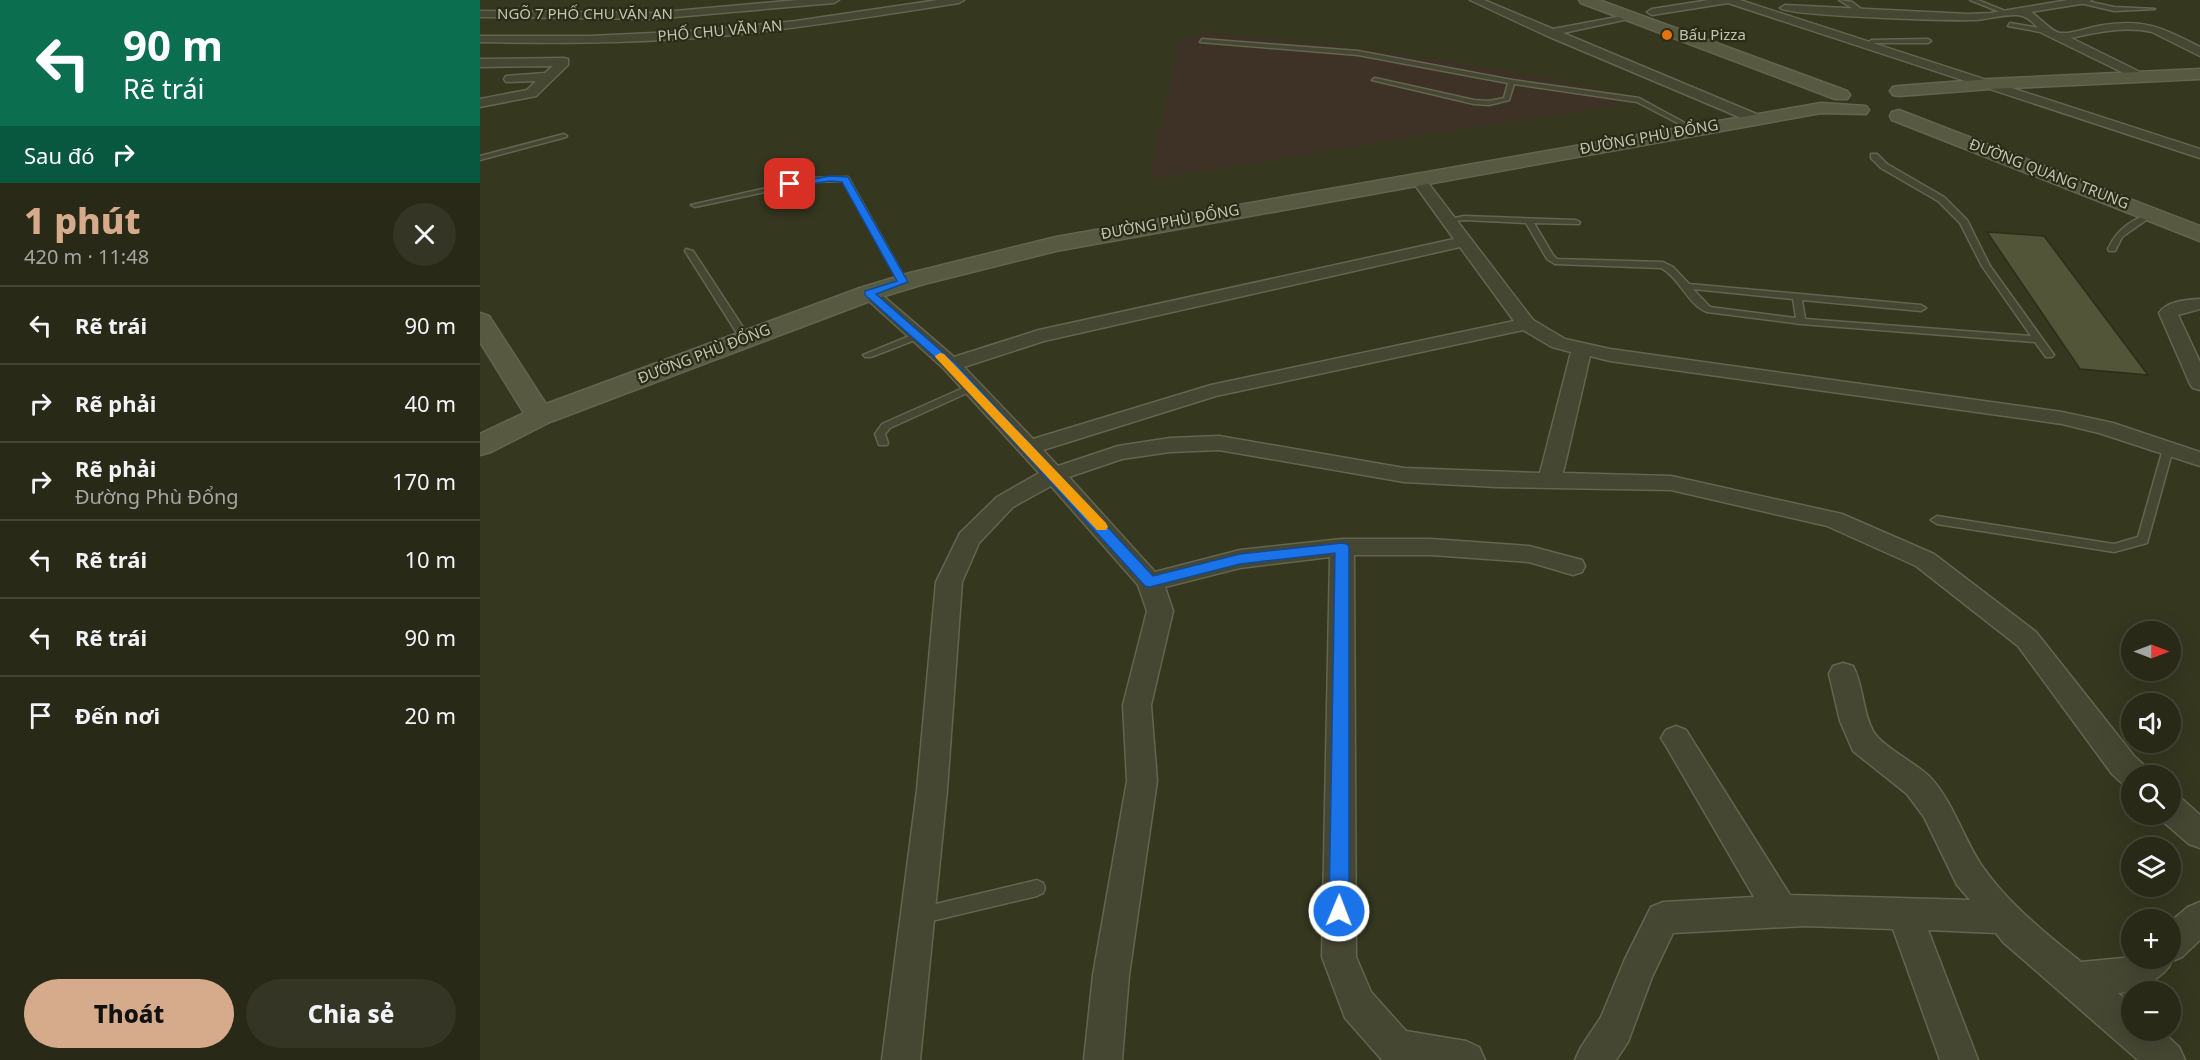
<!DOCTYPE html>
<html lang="vi">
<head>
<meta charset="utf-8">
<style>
  body { margin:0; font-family:"Noto Sans",sans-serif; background:#343524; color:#f1f3f6; height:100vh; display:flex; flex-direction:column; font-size:22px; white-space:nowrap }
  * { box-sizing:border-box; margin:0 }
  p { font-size:20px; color:#a5a6a1 }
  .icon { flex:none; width:33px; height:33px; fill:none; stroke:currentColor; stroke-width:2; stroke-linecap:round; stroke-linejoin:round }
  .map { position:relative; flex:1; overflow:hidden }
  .details { display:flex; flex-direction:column; background:#282917; width:480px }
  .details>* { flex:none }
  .hud { background:#0b6e4f; color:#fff; overflow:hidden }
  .needle { width:39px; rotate:90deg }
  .buttons { position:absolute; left:1641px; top:621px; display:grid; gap:12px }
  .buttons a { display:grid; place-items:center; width:60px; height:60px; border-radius:50%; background:#282917; box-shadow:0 6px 24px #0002,0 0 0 2px #444536; font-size:30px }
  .pin { position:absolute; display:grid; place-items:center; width:51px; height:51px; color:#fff; margin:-26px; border-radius:12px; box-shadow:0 3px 9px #0006 }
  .me { position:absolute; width:66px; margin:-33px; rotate:1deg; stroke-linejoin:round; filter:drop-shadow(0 0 4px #0008) }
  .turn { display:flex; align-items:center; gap:21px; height:126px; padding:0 24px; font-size:27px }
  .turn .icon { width:78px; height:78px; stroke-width:2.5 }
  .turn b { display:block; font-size:42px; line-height:51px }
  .then { display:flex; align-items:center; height:57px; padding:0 24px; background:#0003; gap:12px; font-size:22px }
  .round { display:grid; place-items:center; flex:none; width:63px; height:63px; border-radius:32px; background:#343524 }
  .head { display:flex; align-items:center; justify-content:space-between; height:102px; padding:0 24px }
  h1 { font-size:36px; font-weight:800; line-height:45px; color:#d6ab8b }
  .primary-button { display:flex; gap:12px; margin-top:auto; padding:12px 24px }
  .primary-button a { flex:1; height:69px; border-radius:36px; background:#d6ab8b; color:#111; font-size:24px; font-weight:800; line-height:69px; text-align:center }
  .primary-button a+a { background:#343524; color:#f1f3f6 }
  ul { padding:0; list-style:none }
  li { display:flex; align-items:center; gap:18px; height:78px; padding:0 24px; border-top:2px solid #444536 }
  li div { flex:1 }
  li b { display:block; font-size:22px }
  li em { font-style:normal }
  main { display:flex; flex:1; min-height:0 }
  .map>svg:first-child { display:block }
  .green { fill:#3e3226 }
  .building { fill:#535538; stroke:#2c2e1a; stroke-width:1.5 }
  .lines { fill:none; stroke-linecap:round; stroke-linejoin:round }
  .lane-casing { stroke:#636550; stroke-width:3 }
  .street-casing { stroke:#636550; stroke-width:3 }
  .secondary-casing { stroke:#636550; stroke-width:3 }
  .lane { fill:#454733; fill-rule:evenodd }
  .street { fill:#454733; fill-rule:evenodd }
  .secondary { fill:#575a41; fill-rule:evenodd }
  .route { fill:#1a73e8; stroke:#114b97; stroke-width:1.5 }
  .slow { fill:#f59e0b }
  .food-dot { fill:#e8710a; stroke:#2a2c18; stroke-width:2 }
  .labels { text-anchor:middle; stroke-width:4.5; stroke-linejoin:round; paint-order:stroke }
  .far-street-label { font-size:15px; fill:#c2c4ad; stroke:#2a2c18 }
  .far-poi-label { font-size:15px; fill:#c2c4ad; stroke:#2a2c18; text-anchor:start }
</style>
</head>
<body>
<main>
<section class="details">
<div class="hud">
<div class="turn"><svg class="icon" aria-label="left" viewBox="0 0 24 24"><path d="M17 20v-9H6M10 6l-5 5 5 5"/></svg><div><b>90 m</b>Rẽ trái</div></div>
<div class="then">Sau đó<svg class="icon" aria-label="right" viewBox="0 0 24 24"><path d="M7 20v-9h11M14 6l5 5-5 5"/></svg></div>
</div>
<div class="head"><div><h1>1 phút</h1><p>420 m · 11:48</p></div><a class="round"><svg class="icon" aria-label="close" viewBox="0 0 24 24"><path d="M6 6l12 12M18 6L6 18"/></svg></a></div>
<ul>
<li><svg class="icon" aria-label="left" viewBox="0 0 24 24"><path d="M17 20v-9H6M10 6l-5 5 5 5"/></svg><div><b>Rẽ trái</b></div><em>90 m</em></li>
<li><svg class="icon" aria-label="right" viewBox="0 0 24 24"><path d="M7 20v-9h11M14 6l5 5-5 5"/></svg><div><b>Rẽ phải</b></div><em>40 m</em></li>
<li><svg class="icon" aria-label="right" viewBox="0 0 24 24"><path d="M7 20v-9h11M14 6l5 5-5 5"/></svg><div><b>Rẽ phải</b><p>Đường Phù Đổng</p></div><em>170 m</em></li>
<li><svg class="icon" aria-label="left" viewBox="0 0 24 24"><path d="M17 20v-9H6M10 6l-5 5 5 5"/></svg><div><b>Rẽ trái</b></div><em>10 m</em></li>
<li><svg class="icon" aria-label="left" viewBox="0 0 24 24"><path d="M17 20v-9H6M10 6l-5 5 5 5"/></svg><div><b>Rẽ trái</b></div><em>90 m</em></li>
<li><svg class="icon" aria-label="arrive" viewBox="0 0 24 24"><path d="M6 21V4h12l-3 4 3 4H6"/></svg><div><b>Đến nơi</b></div><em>20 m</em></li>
</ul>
<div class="primary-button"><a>Thoát</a><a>Chia sẻ</a></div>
</section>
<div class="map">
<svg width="1720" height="1060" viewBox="0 0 1720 1060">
  <rect width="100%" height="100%" fill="#35371f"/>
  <!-- green -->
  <path class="green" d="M723,33C872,44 1020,66 1166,100L669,179L700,41Z"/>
  <!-- building -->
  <path class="building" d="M1507,232L1564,236L1668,375L1600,369Z"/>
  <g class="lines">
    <!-- lane casing -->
    <g class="lane-casing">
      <path id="lane" d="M1359,0L1372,2L1385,12L1380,13Z
        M1490,0H1498L1530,13L1525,14Z
        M1602,0L1634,7L1675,9L1634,11L1600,3Z
        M1530,23L1566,29L1569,31L1566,33L1528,26Z
        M722,39L878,51L1032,80L1159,98L1216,129L1211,130L1157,102L1034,84L1029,100L1009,105L994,104L892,80L895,78L994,100L1009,101L1024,98L1028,83L878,55L720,42Z
        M1391,40L1448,39L1451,41L1448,43H1389Z
        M84,134L87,136L86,137L0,160V156Z
        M1391,154H1397L1407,164L1464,197L1487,220L1510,266L1574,355L1572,357H1566L1555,342L1321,324L1227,312C1207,304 1200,278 1181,268L1075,264L1067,259L1046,223L984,220L969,222L965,220L984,216L1096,220L1100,222L1099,224L1054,223L1073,255L1077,259L1183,262L1193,267L1209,284L1441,305L1446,308L1441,311L1322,300L1325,319L1551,336L1502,266L1480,223L1458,201L1401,168L1391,158ZM1213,289L1313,299L1316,318L1230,307Z
        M368,177L427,282L426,284L423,285L419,282L363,181L331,182L215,207L211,205L331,178Z
        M1674,213L1678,215L1677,217L1666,220L1642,237L1635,251H1629L1628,249C1637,229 1653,218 1674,213Z
        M206,249L213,251L270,338L268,340L265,341L260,338L205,251Z
        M437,333L440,334V338L391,357H385L383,355Z
        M492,384L496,385V389L410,428L405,434L408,443L407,445H399L395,434L402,424Z
        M1688,446L1693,449L1667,543L1634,552L1457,524L1451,520L1457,516L1634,544L1658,537L1683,449Z
        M557,880L563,883L565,888L563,893L557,896L439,924L433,922L431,916L433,910L439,908Z"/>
    </g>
    <!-- street casing -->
    <g class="street-casing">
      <path id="street" d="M318,0H359L354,3L172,19L0,17V11L172,13Z
        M458,0H484L479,3C403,15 328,27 252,35C168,43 84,44 0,42V36H109L218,31L316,21Z
        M990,0H1004L1073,29L1153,14V18L1083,33L1281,116L1283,119L1276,123L1271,122L1065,35Z
        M1229,0H1260L1720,149V158L1248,3L1172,15L1167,12L1172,9Z
        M1588,0H1612L1607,3L1551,12C1559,17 1573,33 1581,33C1592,34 1607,28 1618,26C1664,18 1680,27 1720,47V56L1672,32C1645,26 1618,32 1591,38L1664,74L1666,77L1664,80L1660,81L1562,33C1557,26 1547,15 1537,15C1523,14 1506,20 1492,20C1469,21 1309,16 1300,8L1305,5L1488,14L1510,13Z
        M84,58L88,59V65L56,96L0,107V99L47,90L56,81L26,82L24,79L26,76L65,73L73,66L0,67V59Z
        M937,174L942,175L1053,320L1085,339L1130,349L1582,412L1633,423L1720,452V466L1619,433L1582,424L1130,361L1110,356L1083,473L1191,476L1362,514L1454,554L1556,632L1654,756L1666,767L1670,776H1652V788L1644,785L1632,774L1538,646L1436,566L1347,526L1191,490L1017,487L924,482L739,450L690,452L642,459L589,477L675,572L760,550L862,539H951L1049,546L1102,560L1105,566L1102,572L1093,575L1049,562L951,555H874L876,957L891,992L926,1031L986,1041L999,1047L1005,1060H902L865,1018L842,957L850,557L760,568L685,587L693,611L671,705L677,781L649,975L642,1060H604L613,975L647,781L643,705L667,611L658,585L571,486L533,507L499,543L482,582L467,790L440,1060H402L437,790L456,582L480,533L517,497L559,473L464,369L380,293L383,289H395L474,357L559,330L974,239L930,178ZM980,247L1034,321L731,385L553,439L484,367L564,341ZM1043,330L1072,347L1091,352L1060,473L924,468L739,436L690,438L638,446L578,466L563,450L736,396Z
        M1720,299V309L1698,315L1720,362V390L1713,388L1710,384L1679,313C1687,301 1706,300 1720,299Z
        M1363,663L1373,666C1384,687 1382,711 1393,731C1401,746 1436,763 1450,777C1473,802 1482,835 1500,863C1527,903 1564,932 1601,962L1643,958L1652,953V958H1690V922L1708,907L1720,902V940L1702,957L1692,961C1685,978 1656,992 1638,993L1652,1005V1030H1681L1699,1047L1705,1060H1658L1523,942L1516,933L1448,930L1498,1060H1460L1413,929L1325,926L1193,933L1172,977L1148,1042L1136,1060H1095L1101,1047L1121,1017L1145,959L1171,907L1183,902L1274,897L1186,746L1181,738L1186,730L1196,726L1206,730L1310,895L1490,900L1477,885L1444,817L1427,794L1373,751L1360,721L1349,674L1353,666Z
        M1690,795L1701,798L1720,815V848L1709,844L1679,818L1678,814H1690Z"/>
    </g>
    <!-- secondary casing -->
    <g class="secondary-casing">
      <path id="secondary" d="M1099,0H1119L1367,91L1370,95L1367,99H1355L1101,3Z
        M1720,69V79L1510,89L1419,96L1413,95L1410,91L1413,87L1419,86L1510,79Z
        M1341,103L1386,106L1389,110L1386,114L1341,113L576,251L444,284L398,298L70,422L11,452L0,455V434L44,413L0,342V313L9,316L66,404L380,288L426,274L576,237Z
        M1419,110L1720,226V241L1412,120L1410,116L1412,112Z"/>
    </g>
    <!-- lane -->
    <use href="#lane" class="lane"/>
    <!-- street -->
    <use href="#street" class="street"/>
    <!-- secondary -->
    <use href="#secondary" class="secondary"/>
  </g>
  <!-- route -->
  <path class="route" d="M350,176L368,177L428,282L396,294L475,363L673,576L760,554L862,543L867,544L869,547V911L866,918L859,920L852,918L849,911L855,553L760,564L670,587L665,586L467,368L385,295V291L417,281L362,182L350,181L310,187L306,184Z"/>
  <!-- slow -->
  <path class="slow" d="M460,353L464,354L626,523L628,527L626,530H617L456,358L455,356Z"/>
  <!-- markers -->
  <circle class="food-dot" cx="1187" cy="35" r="6"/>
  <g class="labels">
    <!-- far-street labels -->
    <g class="far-street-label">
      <text x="105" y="19">NGÕ 7 PHỐ CHU VĂN AN</text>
      <text transform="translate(240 31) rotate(-5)" y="5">PHỐ CHU VĂN AN</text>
      <text transform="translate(1169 137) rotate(-10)" y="5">ĐƯỜNG PHÙ ĐỔNG</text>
      <text transform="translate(1569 174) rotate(21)" y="5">ĐƯỜNG QUANG TRUNG</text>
      <text transform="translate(690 222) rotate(-10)" y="5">ĐƯỜNG PHÙ ĐỔNG</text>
      <text transform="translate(224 354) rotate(-21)" y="5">ĐƯỜNG PHÙ ĐỔNG</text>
    </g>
    <!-- far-poi labels -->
    <g class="far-poi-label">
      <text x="1199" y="40">Bấu Pizza</text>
    </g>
  </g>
</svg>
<div class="buttons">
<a><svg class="needle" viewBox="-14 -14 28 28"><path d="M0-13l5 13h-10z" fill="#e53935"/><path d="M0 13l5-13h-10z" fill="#a5a6a1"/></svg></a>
<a><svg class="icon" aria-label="sound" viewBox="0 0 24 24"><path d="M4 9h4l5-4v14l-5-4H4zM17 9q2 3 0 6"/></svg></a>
<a><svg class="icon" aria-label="search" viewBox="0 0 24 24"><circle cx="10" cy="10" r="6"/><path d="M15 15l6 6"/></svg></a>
<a><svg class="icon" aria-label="layers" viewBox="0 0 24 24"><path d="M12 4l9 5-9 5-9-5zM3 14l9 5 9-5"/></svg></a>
<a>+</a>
<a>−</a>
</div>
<div class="pin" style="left:310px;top:184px;background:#d93025"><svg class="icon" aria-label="arrive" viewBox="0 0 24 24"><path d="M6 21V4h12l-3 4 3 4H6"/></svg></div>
<svg class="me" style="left:859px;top:911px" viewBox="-20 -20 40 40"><circle r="17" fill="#1a73e8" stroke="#fff" stroke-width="3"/><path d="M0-11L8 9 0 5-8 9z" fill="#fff"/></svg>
</div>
</main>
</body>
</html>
